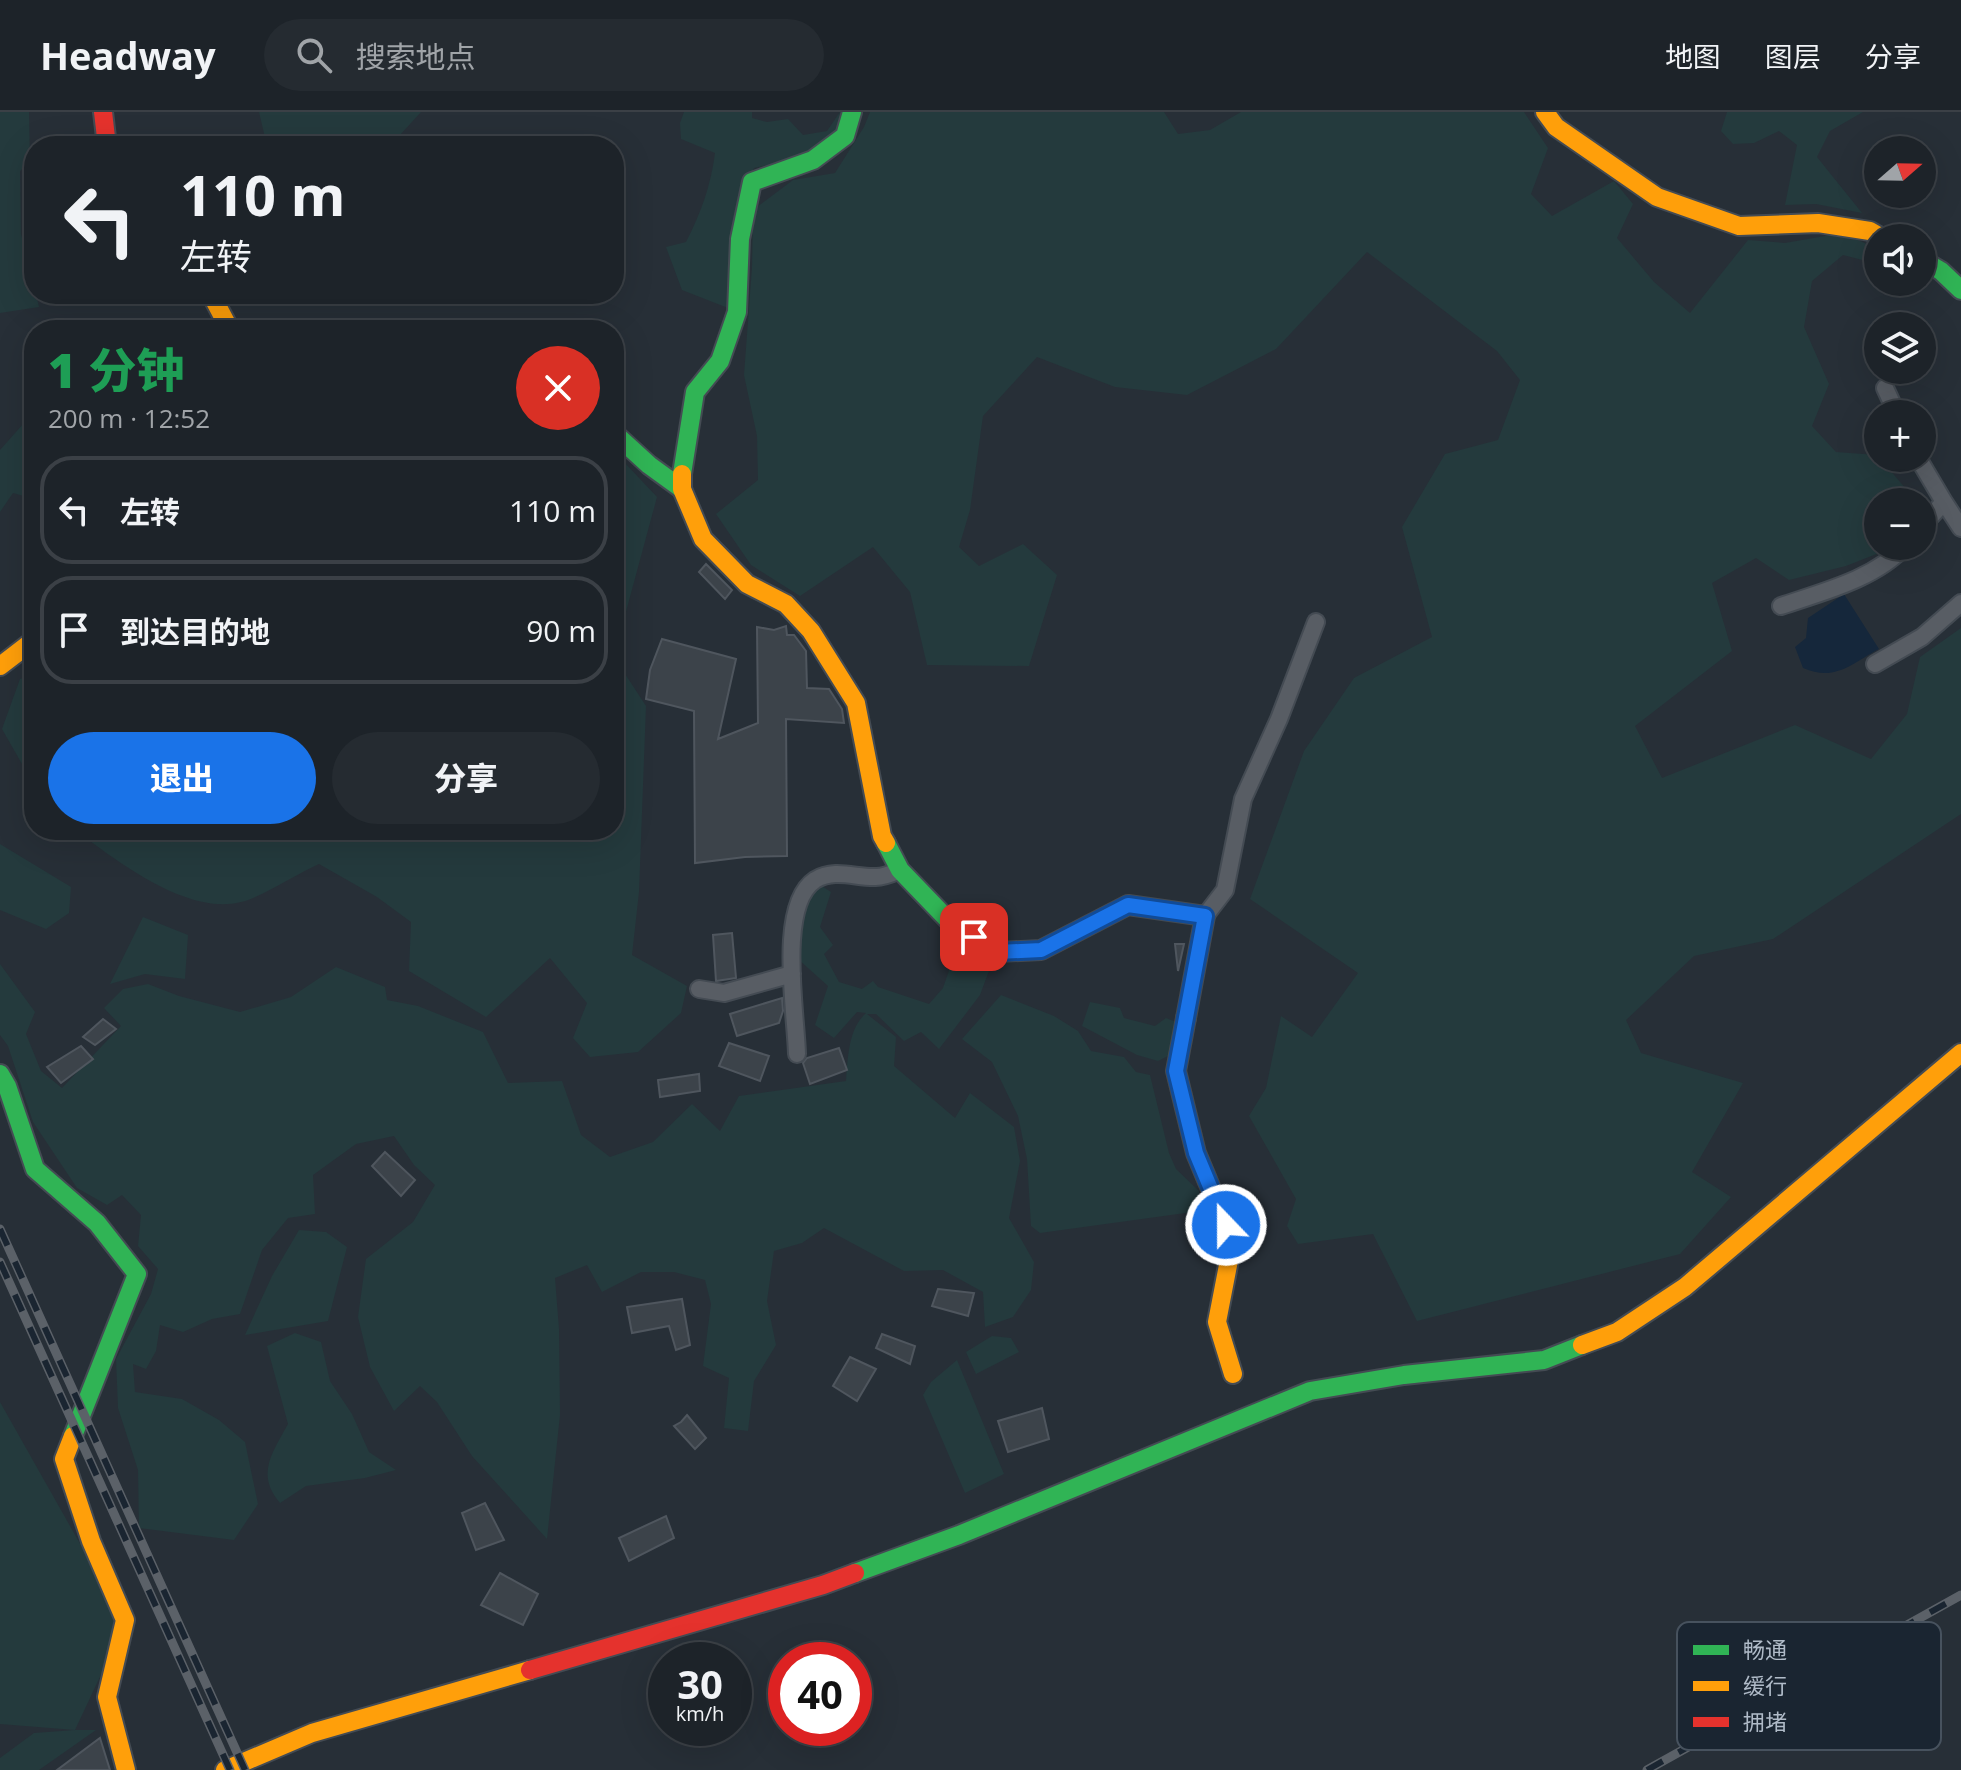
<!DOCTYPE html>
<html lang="zh">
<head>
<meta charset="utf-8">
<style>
  body { margin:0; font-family:"Open Sans","Noto Sans SC",sans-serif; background:#252b31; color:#f1f3f6; height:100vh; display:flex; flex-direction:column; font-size:30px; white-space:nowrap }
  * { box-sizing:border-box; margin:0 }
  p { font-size:26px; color:#a0a4a8 }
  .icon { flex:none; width:44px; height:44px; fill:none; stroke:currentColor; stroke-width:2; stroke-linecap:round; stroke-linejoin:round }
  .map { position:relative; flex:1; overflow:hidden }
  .panel { position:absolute; left:24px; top:208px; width:600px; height:520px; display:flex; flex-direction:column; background:#1d2329; border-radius:32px; box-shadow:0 8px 32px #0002,0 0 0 2px #3b4046 }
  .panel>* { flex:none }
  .banner { position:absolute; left:24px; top:24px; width:600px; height:168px; border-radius:32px; box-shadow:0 8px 32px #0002,0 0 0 2px #3b4046; background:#1d2329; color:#f1f3f6; overflow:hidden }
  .needle { width:52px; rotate:70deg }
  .buttons { position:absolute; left:1864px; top:24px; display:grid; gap:16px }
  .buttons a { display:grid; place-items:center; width:72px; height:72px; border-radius:50%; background:#1d2329; box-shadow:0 8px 32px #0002,0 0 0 2px #3b4046; font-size:40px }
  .speed { position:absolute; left:648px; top:1530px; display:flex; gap:16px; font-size:40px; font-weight:700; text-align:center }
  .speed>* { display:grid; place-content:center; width:104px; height:104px; border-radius:50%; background:#1d2329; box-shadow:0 8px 32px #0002,0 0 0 2px #3b4046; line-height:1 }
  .speed small { font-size:20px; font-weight:400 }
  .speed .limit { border:12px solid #d22; background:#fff; color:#111 }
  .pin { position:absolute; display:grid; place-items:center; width:68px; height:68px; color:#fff; margin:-34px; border-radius:16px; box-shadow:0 4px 12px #0006 }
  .me { position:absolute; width:88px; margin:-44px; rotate:338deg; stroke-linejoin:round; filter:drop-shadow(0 0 6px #0008) }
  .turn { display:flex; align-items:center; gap:28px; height:168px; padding:0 24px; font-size:36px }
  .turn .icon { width:104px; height:104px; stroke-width:2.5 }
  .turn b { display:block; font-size:56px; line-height:68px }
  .round { display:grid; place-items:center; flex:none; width:84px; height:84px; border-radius:42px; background:#252b31 }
  .head { display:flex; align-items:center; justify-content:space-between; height:136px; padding:0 24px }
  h1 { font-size:48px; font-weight:800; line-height:60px; color:#1e9e55 }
  .cta { display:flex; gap:16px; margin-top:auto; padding:16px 24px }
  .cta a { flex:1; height:92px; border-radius:48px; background:#1a73e8; color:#fff; font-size:32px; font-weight:800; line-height:92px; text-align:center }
  .cta a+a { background:#252b31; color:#f1f3f6 }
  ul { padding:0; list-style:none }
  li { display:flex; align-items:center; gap:24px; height:108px; margin:0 16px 12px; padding:0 8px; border:4px solid #3b4046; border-radius:32px }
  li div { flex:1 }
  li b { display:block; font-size:30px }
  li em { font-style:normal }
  header { display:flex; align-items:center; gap:48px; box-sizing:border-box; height:112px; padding:0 40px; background:#1d2329; border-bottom:2px solid #3b4046 }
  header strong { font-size:38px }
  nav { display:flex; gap:44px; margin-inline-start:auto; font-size:28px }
  .search { width:560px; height:72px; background:#252b31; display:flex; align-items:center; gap:20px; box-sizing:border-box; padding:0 28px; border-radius:44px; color:#a0a4a8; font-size:30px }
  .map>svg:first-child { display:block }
  .green { fill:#243a3d }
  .water { fill:#15273b }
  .building { fill:#3c434a; stroke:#4f565e; stroke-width:2 }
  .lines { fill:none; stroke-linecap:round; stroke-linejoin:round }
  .street-casing { stroke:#444b53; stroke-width:20 }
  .fast-casing { stroke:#444b53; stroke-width:22 }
  .slow-casing { stroke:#444b53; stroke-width:22 }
  .jam-casing { stroke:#444b53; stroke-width:22 }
  .street { stroke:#585d64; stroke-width:16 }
  .fast { stroke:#30b455; stroke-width:18 }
  .slow { stroke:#ff9f0a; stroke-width:18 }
  .jam { stroke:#e5322d; stroke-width:18 }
  .rail-casing { stroke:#5b6168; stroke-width:9 }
  .rail { stroke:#1a2531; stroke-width:6; stroke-dasharray:18; stroke-linecap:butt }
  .route-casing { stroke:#114b97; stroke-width:20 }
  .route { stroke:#1a73e8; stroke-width:14 }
  .key { fill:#1a2531; stroke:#47525e; stroke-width:2 }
  .key-label { font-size:22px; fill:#b0bbc8 }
</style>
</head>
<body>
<header>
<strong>Headway</strong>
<div class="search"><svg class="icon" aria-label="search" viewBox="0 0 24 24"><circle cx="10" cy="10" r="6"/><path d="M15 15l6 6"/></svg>搜索地点</div>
<nav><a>地图</a><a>图层</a><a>分享</a></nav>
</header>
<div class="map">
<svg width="1961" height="1658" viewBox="0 0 1961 1658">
  <rect width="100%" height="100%" fill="#272f37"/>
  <!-- green -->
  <path class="green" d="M0,0H29L30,50L20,59L21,122L39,195L0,201Z
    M259,0H421L390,34H267Z
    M684,0H752V6L767,10L788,7L803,23L827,19L840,0L837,20L797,46L754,56L742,81L728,196L682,178L666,135L686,130C701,101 711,73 715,41L681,27L680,11Z
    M870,0H1164L1178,22L1210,18L1241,0H1524L1548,36L1531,82L1552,104L1614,69L1633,92L1617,126L1654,170L1690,201L1748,128L1785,131L1842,121L1878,137V152L1843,143L1812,169L1804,215L1829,272L1812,314L1836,340L1877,343L1912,384L1909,390H1878V434H1890L1889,437L1846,454L1789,468L1756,446L1712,471L1732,539L1635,614L1662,666L1795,613L1871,647L1907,602L1920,545L1961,516V702L1773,827L1694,844L1626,908L1641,941L1743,971L1692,1060L1731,1085L1680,1142L1417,1209L1373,1122L1298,1132L1287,1114L1296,1087L1249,1004L1266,976L1281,904L1312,925L1358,861L1250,787L1304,639L1354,566L1432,525L1402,415L1445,342L1498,328L1520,268L1497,239L1367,140L1276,237L1187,283L1115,275L1037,245L983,304L970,398L959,435L979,454L1023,432L1057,463L1029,554L927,553L910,480L873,435L800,484L751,453L716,402L758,368L757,324L744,263L752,155L753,98L793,68L835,61L864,15Z
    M1727,0H1863L1830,19L1817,45L1862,101L1816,92L1785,93L1797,33L1779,19L1754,31L1733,32L1721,19Z
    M32,302L34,303V387L13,381L0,400V338Z
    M624,350L657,385L614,544V358Z
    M614,545L646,594L639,780L632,843L687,874L681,901L638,940L590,945L573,926L587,891L550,846L486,905L409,859L411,810L377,785L319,752C296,762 262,785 241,790C187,804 116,748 75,718H614Z
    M34,562V673L2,617L20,567Z
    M0,732L71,775L69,801L46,817L0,798Z
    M814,769L831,780L820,815L833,833L824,842L839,870L862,877L873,869L878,875L929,892L943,876L955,841L990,856L980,883L939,937L921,920L904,929L876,902H867L896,925L894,954L955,1006L970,981L1014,1015L1020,1049L1009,1106L1034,1150L1031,1178L1013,1205L985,1215L983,1180L943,1158L904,1159L824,1116L802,1131L774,1139L767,1189L776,1233L754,1269L748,1319L724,1316L729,1266L703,1254L711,1192L705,1168L674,1160H641L602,1180L587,1153L555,1166L559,1217L560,1303L547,1427L472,1344L437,1290L420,1274L394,1299L370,1255L358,1205L366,1147L413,1110L435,1073L414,1053L394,1024L356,1032L313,1063L315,1102L288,1106L262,1138L240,1202L212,1207L183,1220L160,1213L156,1239L146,1257L133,1252L135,1280L182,1287L219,1308L245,1330L258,1392L234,1428L139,1416L138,1358L118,1296L116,1247L151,1182L158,1157L138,1134L141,1103L122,1083L107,1093L77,1076L33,1010L8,934L0,923V852L35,900L26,922L41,959L62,976L121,914L104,896L123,877L148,872L179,884L240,900L291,885L336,855L385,875L387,888L418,894L483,920L508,971L562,969L581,1023L610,1045L653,1030L692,992L720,1019L739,984L846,969C848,946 848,917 866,901L857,900L834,926L815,913L828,874L798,847L795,796Z
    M143,805L188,823L185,867L145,862L110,872Z
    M1001,883L1054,904L1078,919L1091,939L1124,945L1136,960L1150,963L1169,1041L1176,1057L1199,1079L1200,1099L1040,1121L1031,1114L1027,1047L1018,1004L992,950L962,927Z
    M1090,890L1120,896L1124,906L1155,914L1166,906L1181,912L1170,943L1158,949L1137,943L1082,914Z
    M299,1118L326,1120L347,1135L328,1209L245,1223L272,1164Z
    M295,1221L321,1230L330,1269L352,1302L369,1340L396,1358L365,1366L306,1374L280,1391C255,1362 273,1340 288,1312L267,1234Z
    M992,1224L1011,1226L1019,1240L976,1262L966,1240Z
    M957,1248L1004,1362L965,1381L923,1283L931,1270Z
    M0,1290L83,1437L120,1522L75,1618H96L39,1658H0V1646L34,1621L75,1618L0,1612Z"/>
  <!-- water -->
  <path class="water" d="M1844,482L1879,537C1851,552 1835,570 1803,556L1795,535L1806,526L1808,506Z"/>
  <!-- building -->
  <path class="building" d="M706,452L732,478L725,487L699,460Z
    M786,514L787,523H794L806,539L807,576L829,577L842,597L844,611L786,607L787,744L745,745L695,751L694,599L646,587L650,558L662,527L736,547L718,627L758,611L757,515L774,518Z
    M732,821L736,866L716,869L713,823Z
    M1175,832H1184L1178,859Z
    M782,886L783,899L779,911L737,924L730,902Z
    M103,907L116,917L95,933L83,925Z
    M729,931L769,944L760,969L719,954Z
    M81,934L93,947L61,971L47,955Z
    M839,936L847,958L810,972L803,951L807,946Z
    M699,962L700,979L660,985L658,968Z
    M385,1040L415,1068L401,1084L372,1054Z
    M938,1177L974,1181L968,1204L932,1194Z
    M682,1187L690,1233L676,1238L669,1214L632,1221L627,1195Z
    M882,1222L915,1234L910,1252L876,1236Z
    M850,1245L876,1257L857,1289L833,1274Z
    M1042,1296L1049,1327L1008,1340L998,1309Z
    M687,1303L706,1326L695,1337L674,1314L681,1310Z
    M485,1391L504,1428L476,1438L462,1401Z
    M666,1404L674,1426L629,1449L619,1426Z
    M500,1461L538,1482L523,1513L481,1493Z
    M100,1626L110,1658H57Z"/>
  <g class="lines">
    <!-- street casing -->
    <g class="street-casing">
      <path id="street" d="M1885,276L1897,302
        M1918,346L1944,390
        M1922,414L1944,390L1961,416
        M1781,494C1822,480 1875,467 1905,434
        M1875,552L1922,525L1961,491
        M1205,804L1225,778L1243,687L1279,607L1316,510
        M699,877L724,881L792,862
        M797,942C796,901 777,793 815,768C835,756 856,766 876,765C884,765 893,761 900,758"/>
    </g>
    <!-- fast casing -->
    <g class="fast-casing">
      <path id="fast" d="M1922,148L1941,159L1961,178
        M614,321L649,353L682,377
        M682,362L695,280L720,249L737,200L740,127L752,70L813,48L845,24L852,0
        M886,731L900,758L950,810L998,840L1041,838L1128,793L1205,804L1186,906
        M0,962L7,974L35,1057L97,1111L137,1162L73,1324
        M855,1461L959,1423L1310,1279L1404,1263L1544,1248L1582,1233"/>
    </g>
    <!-- slow casing -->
    <g class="slow-casing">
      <path id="slow" d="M1545,0L1556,15L1657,85L1739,114L1818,111L1870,119L1882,126
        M211,182L230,218
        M682,362V377L703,427L747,472L786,492L811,519L856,591L882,724L886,731
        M0,554L34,528
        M1186,906L1176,959L1196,1041L1226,1113L1229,1148L1217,1210L1233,1262
        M1582,1233L1617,1220L1685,1175L1961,941
        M73,1324L64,1347L91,1429L125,1508L107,1585L126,1658
        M225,1658L312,1621L530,1558"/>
    </g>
    <!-- jam casing -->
    <g class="jam-casing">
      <path id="jam" d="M103,0L107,34
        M530,1558L823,1473L855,1461"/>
    </g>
    <!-- street -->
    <use href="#street" class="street"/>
    <!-- fast -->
    <use href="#fast" class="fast"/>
    <!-- slow -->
    <use href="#slow" class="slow"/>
    <!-- jam -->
    <use href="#jam" class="jam"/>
    <!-- rail casing -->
    <g class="rail-casing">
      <path id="rail" d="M0,1117L245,1658
        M0,1150L230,1658
        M1647,1658L1961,1483"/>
    </g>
    <!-- rail -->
    <use href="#rail" class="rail"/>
  </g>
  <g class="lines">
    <!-- route casing -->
    <g class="route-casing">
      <path id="route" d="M974,825L998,840L1041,838L1128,793L1205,804L1176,959L1196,1041L1226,1113"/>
    </g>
    <!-- route -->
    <use href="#route" class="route"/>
  </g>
  <!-- legend -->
  <rect x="1677" y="1510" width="264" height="128" rx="12" class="key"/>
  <rect x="1693" y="1533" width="36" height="10" fill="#30b455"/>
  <rect x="1693" y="1569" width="36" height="10" fill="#ff9f0a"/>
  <rect x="1693" y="1605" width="36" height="10" fill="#e5322d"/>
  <g class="key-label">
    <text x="1743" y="1546">畅通</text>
    <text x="1743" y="1582">缓行</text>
    <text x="1743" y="1618">拥堵</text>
  </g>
</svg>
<div class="buttons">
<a><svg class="needle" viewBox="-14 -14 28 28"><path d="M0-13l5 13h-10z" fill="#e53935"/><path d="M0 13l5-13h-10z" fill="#a0a4a8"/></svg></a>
<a><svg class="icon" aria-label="sound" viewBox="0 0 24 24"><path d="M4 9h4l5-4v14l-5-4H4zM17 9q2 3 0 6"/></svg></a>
<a><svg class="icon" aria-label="layers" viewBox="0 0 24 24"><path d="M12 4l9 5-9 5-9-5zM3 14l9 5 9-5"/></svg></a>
<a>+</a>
<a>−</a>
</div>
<div class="speed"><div>30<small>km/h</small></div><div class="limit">40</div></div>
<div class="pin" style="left:974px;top:825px;background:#d93025"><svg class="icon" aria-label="arrive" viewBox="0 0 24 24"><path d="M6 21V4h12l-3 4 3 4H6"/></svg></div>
<svg class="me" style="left:1226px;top:1113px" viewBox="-20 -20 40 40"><circle r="17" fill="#1a73e8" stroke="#fff" stroke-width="3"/><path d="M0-11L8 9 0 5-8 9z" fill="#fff"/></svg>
<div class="banner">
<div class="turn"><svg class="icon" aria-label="left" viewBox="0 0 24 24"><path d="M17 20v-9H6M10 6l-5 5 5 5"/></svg><div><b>110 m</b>左转</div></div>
</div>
<section class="panel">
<div class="head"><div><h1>1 分钟</h1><p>200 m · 12:52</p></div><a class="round" style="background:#d93025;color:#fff"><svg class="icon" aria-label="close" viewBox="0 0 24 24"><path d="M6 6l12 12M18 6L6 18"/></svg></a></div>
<ul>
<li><svg class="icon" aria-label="left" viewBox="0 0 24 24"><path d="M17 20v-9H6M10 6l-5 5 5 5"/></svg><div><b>左转</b></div><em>110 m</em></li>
<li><svg class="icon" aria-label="arrive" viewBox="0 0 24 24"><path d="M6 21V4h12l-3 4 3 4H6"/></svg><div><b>到达目的地</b></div><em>90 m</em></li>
</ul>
<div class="cta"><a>退出</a><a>分享</a></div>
</section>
</div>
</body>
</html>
